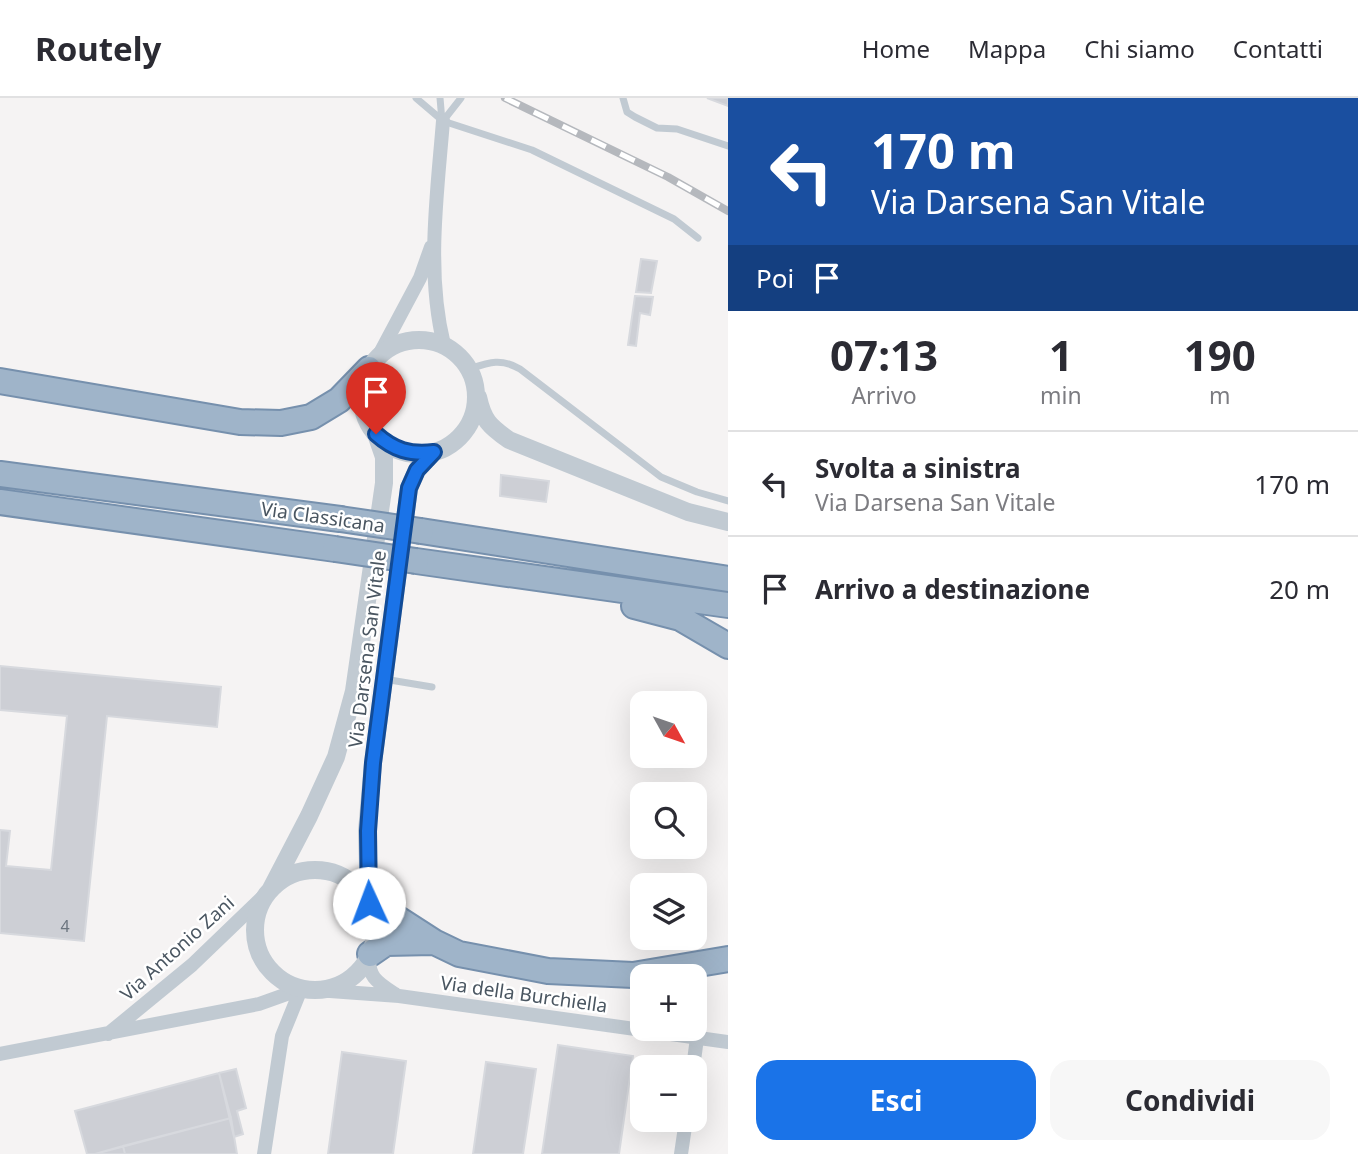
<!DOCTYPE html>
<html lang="it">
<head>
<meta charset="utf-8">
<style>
  body { margin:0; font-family:"Noto Sans",sans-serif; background:#f7f7f7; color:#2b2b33; height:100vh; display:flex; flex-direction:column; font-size:26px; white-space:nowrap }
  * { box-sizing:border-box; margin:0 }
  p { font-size:23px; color:#7c7c81 }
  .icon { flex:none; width:38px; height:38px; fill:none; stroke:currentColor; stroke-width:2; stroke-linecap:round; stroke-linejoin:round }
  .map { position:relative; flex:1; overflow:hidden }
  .panel { display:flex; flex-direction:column; background:#fff; width:630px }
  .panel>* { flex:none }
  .banner { background:#1a4fa0; color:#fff; overflow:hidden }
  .needle { width:46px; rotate:130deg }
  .fabs { position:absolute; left:630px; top:593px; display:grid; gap:14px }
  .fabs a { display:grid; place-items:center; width:77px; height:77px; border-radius:14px; background:#fff; box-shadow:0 7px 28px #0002; font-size:35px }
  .pin { position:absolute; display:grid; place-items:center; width:60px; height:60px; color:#fff; margin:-72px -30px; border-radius:50% 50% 50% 0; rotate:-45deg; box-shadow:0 0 7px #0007 }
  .pin .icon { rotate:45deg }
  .me { position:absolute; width:77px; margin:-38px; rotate:358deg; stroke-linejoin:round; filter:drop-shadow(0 0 5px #0008) }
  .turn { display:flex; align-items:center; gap:24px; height:147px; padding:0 28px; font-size:32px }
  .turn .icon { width:91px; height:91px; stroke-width:2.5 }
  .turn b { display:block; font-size:49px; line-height:60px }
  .then { display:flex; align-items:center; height:66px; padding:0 28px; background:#0003; gap:14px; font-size:26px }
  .eta { display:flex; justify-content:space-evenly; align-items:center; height:119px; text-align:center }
  .eta b { font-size:42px; font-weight:700; line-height:49px }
  .primary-button { display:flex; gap:14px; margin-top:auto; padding:14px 28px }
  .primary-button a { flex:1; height:80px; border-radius:21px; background:#1a73e8; color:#fff; font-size:28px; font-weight:700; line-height:80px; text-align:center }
  .primary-button a+a { background:#f7f7f7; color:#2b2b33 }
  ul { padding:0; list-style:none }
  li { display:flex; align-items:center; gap:21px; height:105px; padding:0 28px; border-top:2px solid #e1e1e2 }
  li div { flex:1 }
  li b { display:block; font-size:26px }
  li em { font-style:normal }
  header { display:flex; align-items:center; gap:42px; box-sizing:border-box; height:98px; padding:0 35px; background:#fff; border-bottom:2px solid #e1e1e2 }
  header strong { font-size:33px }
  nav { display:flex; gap:38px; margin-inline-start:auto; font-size:24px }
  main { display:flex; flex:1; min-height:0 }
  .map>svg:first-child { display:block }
  .building { fill:#cdcfd5; stroke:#d7d9de; stroke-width:2 }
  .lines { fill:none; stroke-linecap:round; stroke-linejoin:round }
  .trunk-casing { stroke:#7690ad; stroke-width:28 }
  .service { stroke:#c1cad2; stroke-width:7 }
  .minor { stroke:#c1cad2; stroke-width:14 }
  .tertiary { stroke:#c1cad2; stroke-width:18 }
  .trunk { stroke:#9fb4c9; stroke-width:24 }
  .rail-casing { stroke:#b5b8bd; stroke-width:8 }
  .rail { stroke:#fff; stroke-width:5; stroke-dasharray:16; stroke-linecap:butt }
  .trunk-bridge-casing { stroke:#7690ad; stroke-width:28; stroke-linecap:butt }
  .trunk-bridge { stroke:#9fb4c9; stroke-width:24 }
  .route-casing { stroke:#114b97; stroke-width:18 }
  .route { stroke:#1a73e8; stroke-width:12 }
  .labels { text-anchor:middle; stroke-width:5; stroke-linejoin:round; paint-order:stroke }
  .number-label { font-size:16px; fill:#6b747e }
  .street-label { font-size:19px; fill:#4a5661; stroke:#fff }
</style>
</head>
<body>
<header>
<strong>Routely</strong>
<nav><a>Home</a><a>Mappa</a><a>Chi siamo</a><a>Contatti</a></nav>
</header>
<main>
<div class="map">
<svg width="728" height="1056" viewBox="0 0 728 1056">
  <rect width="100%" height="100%" fill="#f5f3f3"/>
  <!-- building -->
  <path class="building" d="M707,0H728V8Z
    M641,161L657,163L651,195L636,194Z
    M635,198L653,199L650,217L640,215L636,248L628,247Z
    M501,377L549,383L546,404L500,398Z
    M0,568L221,589L217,629L107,618L84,843L0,835V732L10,733L6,768L51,772L67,618L0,612Z
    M558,947L633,958L619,1056H542Z
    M342,954L406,963L393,1056H328Z
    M486,964L536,971L523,1056H473Z
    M236,971L246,1010L237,1013L243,1036L234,1039L219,975Z
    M219,975L231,1020L95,1056H87L75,1013Z
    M231,1020L237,1056H125L123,1048Z
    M123,1048L125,1056H95Z"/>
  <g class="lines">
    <!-- trunk casing -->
    <g class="trunk-casing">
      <path id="trunk" d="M0,283L240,324L281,325L311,319L339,302L369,271
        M0,376L340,421
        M0,404L335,451
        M421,433L728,481
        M416,463L728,507
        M634,508L680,520L728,548
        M369,805L389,815L434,844L459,856L548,873L633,877L728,861
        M370,856L386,845L433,844"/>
    </g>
    <!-- service -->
    <path class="service" d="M416,0L443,23L532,52L674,121L698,140
      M440,0L442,23
      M623,0L627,14L635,19L657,30L677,31L728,48
      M443,23L461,0
      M469,271C490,264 501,260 520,271L661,379L697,394L728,403
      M384,581L432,589"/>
    <!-- minor -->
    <path class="minor" d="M443,23C437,98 426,174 444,247
      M379,257L420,180L431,149
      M370,856C366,878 378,885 395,896
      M316,892L399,898L728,944
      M108,936L192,867L271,791
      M0,956L259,906L301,891
      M693,970L697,940
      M264,1056L282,938L301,891
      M681,1056L686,1022"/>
    <!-- tertiary -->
    <path class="tertiary" d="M362 299a57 57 0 1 1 114 0a57 57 0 1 1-114 0Z
      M478,299C483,322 489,328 509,342L688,414L728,424
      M255 832a60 60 0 1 1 120 0a60 60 0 1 1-120 0Z
      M271,791L309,718L336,659L354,593L384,385V359L376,336
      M369,805L367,733L373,665L409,390L417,372L434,354"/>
    <!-- trunk -->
    <use href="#trunk" class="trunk"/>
    <!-- rail casing -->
    <g class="rail-casing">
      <path id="rail" d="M505,0L668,79L728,113"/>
    </g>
    <!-- rail -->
    <use href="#rail" class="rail"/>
    <!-- trunk-bridge casing -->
    <g class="trunk-bridge-casing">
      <path id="trunk-bridge" d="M340,421L421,433
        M335,451L416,463"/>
    </g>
    <!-- trunk-bridge -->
    <use href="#trunk-bridge" class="trunk-bridge"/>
  </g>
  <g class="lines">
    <!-- route casing -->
    <g class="route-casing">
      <path id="route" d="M369,805L368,733L373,665L409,390L417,372L434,354C410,357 394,352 376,336"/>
    </g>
    <!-- route -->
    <use href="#route" class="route"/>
  </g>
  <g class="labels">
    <!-- number labels -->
    <g class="number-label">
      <text x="65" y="834">4</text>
    </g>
    <!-- street labels -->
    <g class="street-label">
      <text transform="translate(323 419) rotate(8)" y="7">Via Classicana</text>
      <text transform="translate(367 551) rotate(-83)" y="7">Via Darsena San Vitale</text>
      <text transform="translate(177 850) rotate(-42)" y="7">Via Antonio Zani</text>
      <text transform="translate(524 896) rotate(8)" y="7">Via della Burchiella</text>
    </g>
  </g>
</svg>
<div class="fabs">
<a><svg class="needle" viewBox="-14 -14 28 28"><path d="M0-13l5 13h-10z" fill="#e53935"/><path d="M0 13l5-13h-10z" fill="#7c7c81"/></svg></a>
<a><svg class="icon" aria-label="search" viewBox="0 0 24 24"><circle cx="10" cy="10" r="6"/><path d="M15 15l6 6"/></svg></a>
<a><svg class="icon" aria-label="layers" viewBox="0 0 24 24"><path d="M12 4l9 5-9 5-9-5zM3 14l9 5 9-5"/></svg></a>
<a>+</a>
<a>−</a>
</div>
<div class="pin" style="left:376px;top:336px;background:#d93025"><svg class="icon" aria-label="arrive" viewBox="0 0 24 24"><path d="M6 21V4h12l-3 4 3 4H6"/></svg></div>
<svg class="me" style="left:369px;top:805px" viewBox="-20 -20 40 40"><circle r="19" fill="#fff"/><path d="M0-13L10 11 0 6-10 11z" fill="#1a73e8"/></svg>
</div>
<section class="panel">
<div class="banner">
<div class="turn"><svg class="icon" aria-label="left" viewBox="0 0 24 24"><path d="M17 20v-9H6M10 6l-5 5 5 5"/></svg><div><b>170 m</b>Via Darsena San Vitale</div></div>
<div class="then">Poi<svg class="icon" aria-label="arrive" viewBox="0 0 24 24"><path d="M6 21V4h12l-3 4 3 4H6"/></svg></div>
</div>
<div class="eta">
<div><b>07:13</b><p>Arrivo</p></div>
<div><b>1</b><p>min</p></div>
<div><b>190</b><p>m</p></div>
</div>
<ul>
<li><svg class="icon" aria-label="left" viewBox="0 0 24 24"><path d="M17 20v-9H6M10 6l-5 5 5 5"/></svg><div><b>Svolta a sinistra</b><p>Via Darsena San Vitale</p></div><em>170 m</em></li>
<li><svg class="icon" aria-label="arrive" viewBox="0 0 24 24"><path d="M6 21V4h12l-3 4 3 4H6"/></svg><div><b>Arrivo a destinazione</b></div><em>20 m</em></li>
</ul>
<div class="primary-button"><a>Esci</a><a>Condividi</a></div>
</section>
</main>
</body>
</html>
